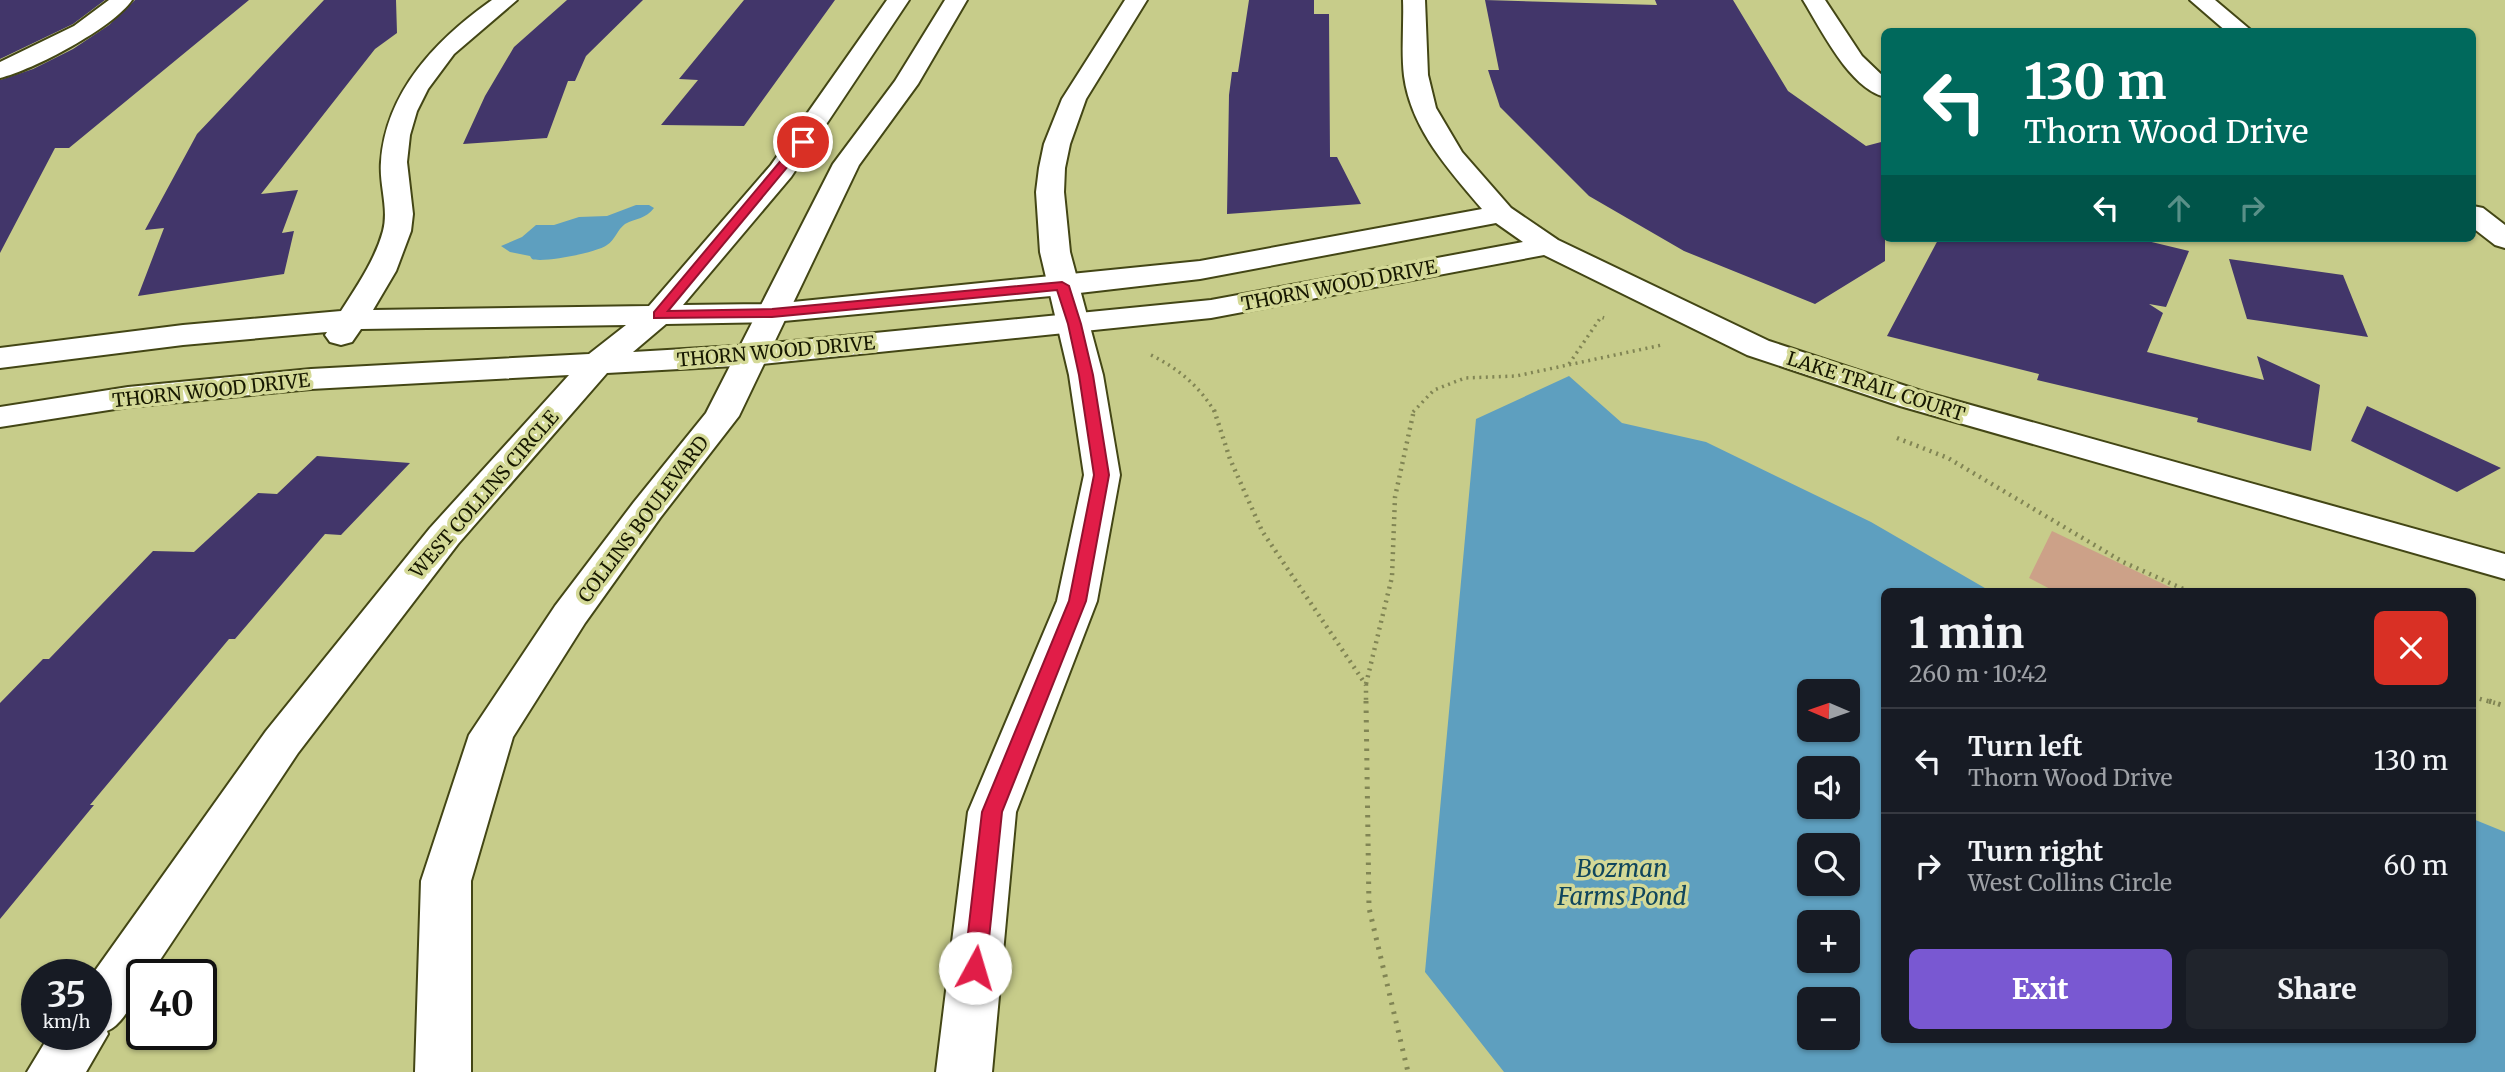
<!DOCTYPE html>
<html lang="en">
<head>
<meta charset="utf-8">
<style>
  body { margin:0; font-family:Merriweather,serif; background:#20242c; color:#f1f3f6; height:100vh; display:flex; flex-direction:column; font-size:26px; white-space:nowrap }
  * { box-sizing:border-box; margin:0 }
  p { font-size:23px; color:#9ea1a6 }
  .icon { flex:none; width:38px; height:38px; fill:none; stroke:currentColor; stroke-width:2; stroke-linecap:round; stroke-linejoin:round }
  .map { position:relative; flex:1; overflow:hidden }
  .details { position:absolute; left:1881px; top:588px; width:595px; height:455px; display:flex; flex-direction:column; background:#171b24; border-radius:10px; box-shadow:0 2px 5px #0004 }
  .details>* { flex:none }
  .hud { position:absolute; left:1881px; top:28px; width:595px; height:214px; border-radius:10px; box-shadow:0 2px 5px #0004; background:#00695c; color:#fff; overflow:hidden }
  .needle { width:46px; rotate:272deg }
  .controls { position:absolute; left:1797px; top:679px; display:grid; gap:14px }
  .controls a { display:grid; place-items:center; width:63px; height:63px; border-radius:10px; background:#171b24; box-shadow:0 2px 5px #0004; font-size:35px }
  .speed { position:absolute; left:21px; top:959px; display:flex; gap:14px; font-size:35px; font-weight:700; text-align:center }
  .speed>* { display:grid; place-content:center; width:91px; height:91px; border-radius:50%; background:#171b24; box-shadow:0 2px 5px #0004; line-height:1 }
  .speed small { font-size:18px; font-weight:400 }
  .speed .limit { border:4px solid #111; border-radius:10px; background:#fff; color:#111 }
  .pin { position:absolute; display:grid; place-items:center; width:60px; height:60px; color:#fff; margin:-30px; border:4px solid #fff; border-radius:50%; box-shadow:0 2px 7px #0007 }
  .me { position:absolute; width:77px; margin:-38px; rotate:6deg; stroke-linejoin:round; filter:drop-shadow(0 0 5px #0008) }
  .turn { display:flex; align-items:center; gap:24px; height:147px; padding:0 28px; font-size:32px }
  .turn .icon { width:91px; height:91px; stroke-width:2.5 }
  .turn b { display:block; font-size:49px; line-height:60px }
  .lanes { display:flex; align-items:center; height:66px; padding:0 28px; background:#0003; justify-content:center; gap:35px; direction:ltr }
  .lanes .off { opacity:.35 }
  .round { display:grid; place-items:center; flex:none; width:74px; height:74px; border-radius:10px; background:#20242c }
  .overview { display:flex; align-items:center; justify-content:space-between; height:119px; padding:0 28px }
  h1 { font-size:42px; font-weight:800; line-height:52px }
  .button { display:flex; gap:14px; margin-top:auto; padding:14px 28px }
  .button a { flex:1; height:80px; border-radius:10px; background:#7958d2; color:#fff; font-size:28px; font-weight:800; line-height:80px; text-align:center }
  .button a+a { background:#20242c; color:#f1f3f6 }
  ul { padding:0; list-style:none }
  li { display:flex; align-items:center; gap:21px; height:105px; padding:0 28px; border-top:2px solid #363941 }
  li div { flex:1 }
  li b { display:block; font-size:26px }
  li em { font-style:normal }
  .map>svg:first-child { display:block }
  .green { fill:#cca188 }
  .water { fill:#5e9fbf; fill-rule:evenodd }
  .building { fill:#42366a }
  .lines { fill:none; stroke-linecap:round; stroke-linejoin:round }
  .minor-casing { stroke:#434615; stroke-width:4 }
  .tertiary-casing { stroke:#434615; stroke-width:4 }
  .path-far2 { stroke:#818554; stroke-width:3.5; stroke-dasharray:2 4.5; stroke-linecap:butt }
  .path-far1 { stroke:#818554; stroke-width:4.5; stroke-dasharray:2 5; stroke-linecap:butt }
  .path { stroke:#818554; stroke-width:5; stroke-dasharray:2.5 7; stroke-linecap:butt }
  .minor { fill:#fff; fill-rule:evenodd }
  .tertiary { fill:#fff; fill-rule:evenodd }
  .route { fill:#e11d48; stroke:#92132f; stroke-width:2 }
  .labels { text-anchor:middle; stroke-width:7; stroke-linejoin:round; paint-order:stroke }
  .street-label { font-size:19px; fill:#171801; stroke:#d4d997 }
  .near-water-label { font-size:24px; font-style:italic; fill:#10465d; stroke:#d4d997 }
</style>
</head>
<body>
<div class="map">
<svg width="2505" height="1072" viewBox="0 0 2505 1072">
  <rect width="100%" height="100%" fill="#c7cc8a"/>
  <!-- green -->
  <path class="green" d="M2052,531L2178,591H2054L2029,578Z"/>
  <!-- water -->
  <path class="water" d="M636,205H649L654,208C646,219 636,218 625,224C617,230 615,240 607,245C596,253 543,263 532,259L530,256L510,252L501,246L522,237L536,225H554L579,217L607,216Z
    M1569,376L1622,423L1706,442L1871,522L1990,591L1885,592V1040H2473V819L2505,832V1072H1504L1425,972L1476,419ZM1810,691H1848V730H1810ZM1810,768H1848V807H1810ZM1810,845H1848V884H1810ZM1810,922H1848V961H1810ZM1810,999H1848V1038H1810Z"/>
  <!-- building -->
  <path class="building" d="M0,0H105L73,24L0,59Z
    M135,0H249L69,148H55L0,253V80L33,69L73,49L109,25Z
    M324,0H396L397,33L375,49L261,194L298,190L282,233L294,231L284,274L138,296L164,228L145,230L197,134Z
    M567,0H643L586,56L575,81H568L547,138L463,144L485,96L514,47Z
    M744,0H835L744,126L661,125L698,80L679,79Z
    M1249,0H1314V14H1329L1330,157H1337L1361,204L1227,214L1229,95L1232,72H1238Z
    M1485,0L1657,5L1655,0H1733L1788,91L1866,146L1885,141V261L1815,304L1684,251L1589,196L1500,107L1488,70H1499Z
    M1939,238H2135L2189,251L2166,307L2149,304L2163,313L2147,352L2264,380L2257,356L2320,385L2311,451L2197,422L2198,418L2037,380L2039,374L1887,336Z
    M2229,259L2343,275L2368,337L2247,319Z
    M2367,406L2501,468L2457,492L2351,441Z
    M317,456L410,463L341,535L325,534L235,639H229L90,805H94L0,919V703L43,659H49L153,551L194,552L258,493L277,494Z"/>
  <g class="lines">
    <!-- minor casing -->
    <g class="minor-casing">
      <path id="minor" d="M109,0H132C113,28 33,70 0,78V62L74,26Z
        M492,0H517L454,54L428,89L417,111L410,135L407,162L413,214L411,231L396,271L373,310L649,306L771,165L887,0H909L791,177L683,305L773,304L1200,261L1482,209C1449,170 1411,129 1404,76C1401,51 1404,25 1403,0H1425L1428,75L1436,108L1462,152L1511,208L1558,240L1769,341L1924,392L2505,554V579L1900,406L1747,355L1544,255L1211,318L753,365L607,373L458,544L298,753L150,975H142C142,991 123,1025 107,1031L108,1034L86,1072H27L50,1034H96V975H92L266,731L430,528L569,375L311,389L128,407L0,427V407L128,387L311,369L589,354L626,325L361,329L352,342L341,345L330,342L325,335L327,332L183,345L0,368V348L183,325L341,311C357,286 375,260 383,231C389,208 379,185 381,162C386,91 437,39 492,0ZM1496,223L1523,242L1211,300L753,345L633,352L666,324L773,322L1062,295L1200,279Z
        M1803,0H1825L1862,56L1885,78V97C1849,88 1821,29 1803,0Z
        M2190,0H2215L2253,32H2227Z
        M2473,206L2483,208L2505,225V248L2495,245L2473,228Z"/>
    </g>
    <!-- tertiary casing -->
    <g class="tertiary-casing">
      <path id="tertiary" d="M945,0H967L918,84L859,165L739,416L660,518L585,623L513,737L471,881V1072H415L421,881L469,735L555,606L634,502L706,413L833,164L895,81Z
        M1125,0H1147L1086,99L1070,144L1065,168L1064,192L1070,252L1103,375L1120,475L1097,601L1016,812L992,1072H936L968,812L1057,601L1084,475L1069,375L1040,252L1036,192L1039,168L1044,144L1062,99Z"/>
    </g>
    <!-- path-far2 -->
    <path class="path-far2" d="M1151,355C1179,369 1198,385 1215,412
      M1569,364L1601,317L1604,318
      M1413,412L1434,390L1465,378L1516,376L1662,345"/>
    <!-- path-far1 -->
    <path class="path-far1" d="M1214,410L1230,459L1262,531L1366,685V703
      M1897,438L1948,458L2123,562L2190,592
      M1366,684L1392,577L1395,497L1414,410
      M2473,697L2495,703"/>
    <!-- path -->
    <path class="path" d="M1366,701L1369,908L1408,1072
      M2489,701L2505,706"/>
    <!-- minor -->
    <use href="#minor" class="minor"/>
    <!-- tertiary -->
    <use href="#tertiary" class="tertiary"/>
  </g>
  <!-- route -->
  <path class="route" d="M799,139L808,142L668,311L772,309L1062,282L1069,286L1081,324L1093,375L1109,475L1086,601L1002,812L986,968L983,974L975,976L967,974L964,968L982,812L1069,601L1094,475L1079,375L1068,324L1057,290L772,317L654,318V312Z"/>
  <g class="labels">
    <!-- street labels -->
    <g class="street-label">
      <text transform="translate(1339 285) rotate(-11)" y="7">THORN WOOD DRIVE</text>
      <text transform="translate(776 351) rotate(-5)" y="7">THORN WOOD DRIVE</text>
      <text transform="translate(1876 386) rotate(18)" y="7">LAKE TRAIL COURT</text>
      <text transform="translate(211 390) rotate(-6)" y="7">THORN WOOD DRIVE</text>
      <text transform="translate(484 494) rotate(-49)" y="7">WEST COLLINS CIRCLE</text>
      <text transform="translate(643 519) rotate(-53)" y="7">COLLINS BOULEVARD</text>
    </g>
    <!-- near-water labels -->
    <g class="near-water-label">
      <text x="1622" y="877">Bozman<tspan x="1622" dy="28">Farms Pond</tspan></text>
    </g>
  </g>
</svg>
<div class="controls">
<a><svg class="needle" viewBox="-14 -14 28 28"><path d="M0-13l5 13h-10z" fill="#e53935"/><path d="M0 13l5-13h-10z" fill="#9ea1a6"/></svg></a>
<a><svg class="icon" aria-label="sound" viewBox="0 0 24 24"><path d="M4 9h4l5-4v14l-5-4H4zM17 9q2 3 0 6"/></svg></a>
<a><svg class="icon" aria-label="search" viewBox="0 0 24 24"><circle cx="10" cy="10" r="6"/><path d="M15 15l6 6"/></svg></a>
<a>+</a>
<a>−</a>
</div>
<div class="speed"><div>35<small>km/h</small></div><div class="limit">40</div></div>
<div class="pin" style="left:803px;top:142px;background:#d93025"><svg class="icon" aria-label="arrive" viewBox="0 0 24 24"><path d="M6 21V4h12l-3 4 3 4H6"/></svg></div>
<svg class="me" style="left:975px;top:968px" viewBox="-20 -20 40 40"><circle r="19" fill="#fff"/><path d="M0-13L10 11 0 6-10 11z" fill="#e11d48"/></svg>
<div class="hud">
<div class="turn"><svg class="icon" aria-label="left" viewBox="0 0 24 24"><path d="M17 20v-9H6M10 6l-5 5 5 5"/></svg><div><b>130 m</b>Thorn Wood Drive</div></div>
<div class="lanes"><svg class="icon" aria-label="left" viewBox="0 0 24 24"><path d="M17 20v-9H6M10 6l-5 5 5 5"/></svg><svg class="icon off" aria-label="ahead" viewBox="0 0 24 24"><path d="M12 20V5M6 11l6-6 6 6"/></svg><svg class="icon off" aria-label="right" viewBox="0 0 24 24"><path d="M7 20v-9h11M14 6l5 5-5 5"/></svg></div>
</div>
<section class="details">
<div class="overview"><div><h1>1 min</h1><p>260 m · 10:42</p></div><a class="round" style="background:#d93025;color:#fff"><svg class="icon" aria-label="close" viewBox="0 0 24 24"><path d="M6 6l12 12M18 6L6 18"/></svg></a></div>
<ul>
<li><svg class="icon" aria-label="left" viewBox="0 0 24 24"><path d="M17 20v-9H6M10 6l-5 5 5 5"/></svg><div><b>Turn left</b><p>Thorn Wood Drive</p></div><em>130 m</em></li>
<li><svg class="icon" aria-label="right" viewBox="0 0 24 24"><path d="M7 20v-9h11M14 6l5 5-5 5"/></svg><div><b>Turn right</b><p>West Collins Circle</p></div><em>60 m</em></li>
</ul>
<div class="button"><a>Exit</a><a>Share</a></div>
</section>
</div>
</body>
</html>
